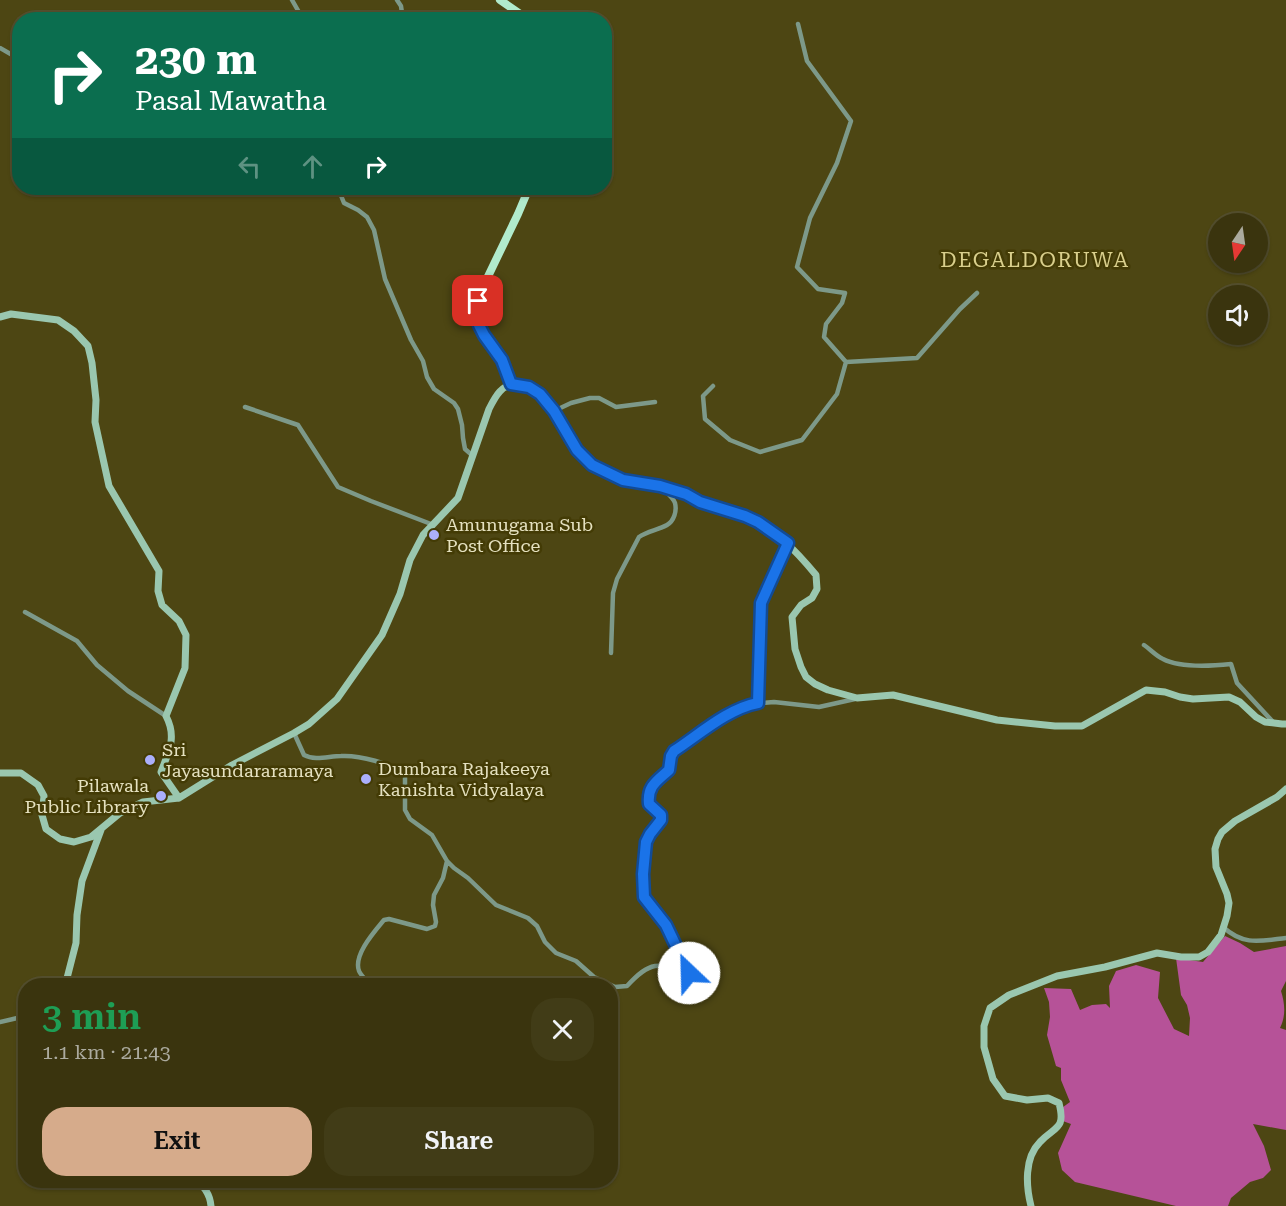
<!DOCTYPE html>
<html lang="en">
<head>
<meta charset="utf-8">
<style>
  body { margin:0; font-family:"Roboto Serif",serif; background:#413c17; color:#f1f3f6; height:100vh; display:flex; flex-direction:column; font-size:22px; white-space:nowrap }
  * { box-sizing:border-box; margin:0 }
  p { font-size:20px; color:#abaa9e }
  .icon { flex:none; width:33px; height:33px; fill:none; stroke:currentColor; stroke-width:2; stroke-linecap:round; stroke-linejoin:round }
  .map { position:relative; flex:1; overflow:hidden }
  .side { position:absolute; left:18px; top:978px; width:600px; height:210px; display:flex; flex-direction:column; background:#3a340e; border-radius:24px; box-shadow:0 2px 4px #0004,0 0 0 2px #544f2e }
  .side>* { flex:none }
  .guide { position:absolute; left:12px; top:12px; width:600px; height:183px; border-radius:24px; box-shadow:0 2px 4px #0004,0 0 0 2px #544f2e; background:#0b6e4f; color:#fff; overflow:hidden }
  .needle { width:39px; rotate:193deg }
  .buttons { position:absolute; left:1208px; top:213px; display:grid; gap:12px }
  .buttons a { display:grid; place-items:center; width:60px; height:60px; border-radius:50%; background:#3a340e; box-shadow:0 2px 4px #0004,0 0 0 2px #544f2e; font-size:30px }
  .pin { position:absolute; display:grid; place-items:center; width:51px; height:51px; color:#fff; margin:-26px; border-radius:12px; box-shadow:0 3px 9px #0006 }
  .me { position:absolute; width:66px; margin:-33px; rotate:336deg; stroke-linejoin:round; filter:drop-shadow(0 0 4px #0008) }
  .turn { display:flex; align-items:center; gap:21px; height:126px; padding:0 24px; font-size:27px }
  .turn .icon { width:78px; height:78px; stroke-width:2.5 }
  .turn b { display:block; font-size:42px; line-height:51px }
  .lanes { display:flex; align-items:center; height:57px; padding:0 24px; background:#0003; justify-content:center; gap:30px; direction:ltr }
  .lanes .off { opacity:.35 }
  .round { display:grid; place-items:center; flex:none; width:63px; height:63px; border-radius:24px; background:#413c17 }
  .overview { display:flex; align-items:center; justify-content:space-between; height:102px; padding:0 24px }
  h1 { font-size:36px; font-weight:600; line-height:45px; color:#1e9e55 }
  .primary-button { display:flex; gap:12px; margin-top:auto; padding:12px 24px }
  .primary-button a { flex:1; height:69px; border-radius:24px; background:#d6ab8b; color:#111; font-size:24px; font-weight:600; line-height:69px; text-align:center }
  .primary-button a+a { background:#413c17; color:#f1f3f6 }
  .map>svg:first-child { display:block }
  .forest { fill:#b65298 }
  .lines { fill:none; stroke-linecap:round; stroke-linejoin:round }
  .street { stroke:#7d9989; stroke-width:4.5 }
  .secondary { stroke:#9ac7af; stroke-width:7 }
  .primary { stroke:#b1ebcc; stroke-width:8 }
  .route-casing { stroke:#114b97; stroke-width:15 }
  .route { stroke:#1a73e8; stroke-width:10 }
  .poi-dot { fill:#abaffb; stroke:#433b05; stroke-width:2 }
  .labels { text-anchor:middle; stroke-width:5; stroke-linejoin:round; paint-order:stroke }
  .poi-label { font-size:18px; fill:#e5e1c0; stroke:#433b05; text-anchor:start }
  .quarter-label { font-size:21px; letter-spacing:1.5px; fill:#d9cf8c; stroke:#433b05 }
</style>
</head>
<body>
<div class="map">
<svg width="1286" height="1206" viewBox="0 0 1286 1206">
  <rect width="100%" height="100%" fill="#4d4613"/>
  <!-- forest -->
  <path class="forest" d="M1225,936L1240,943L1254,952L1286,946V981L1281,991C1285,1004 1286,1016 1280,1028L1286,1030V1130L1253,1124L1264,1146L1271,1170L1263,1178L1250,1182L1231,1198L1228,1206H1176L1075,1182L1062,1170L1058,1153L1071,1124L1060,1120L1059,1110L1070,1102L1061,1080V1068L1056,1066L1047,1035L1050,1017L1049,1002L1044,988L1071,989L1080,1010L1092,1005L1106,1004L1110,1008L1109,986L1116,971L1136,965L1160,972L1158,998L1174,1029L1189,1036L1190,1018L1187,1005L1181,995L1176,958L1203,962Z"/>
  <g class="lines">
    <!-- street -->
    <path class="street" d="M292,0L300,14L299,20
      M397,0L401,6L403,20
      M0,48L14,56L20,55
      M338,188L344,203L358,210L367,217L374,230L385,279L411,340L423,361L427,377L434,389L454,403L458,409L462,425L463,438L465,449L473,456
      M483,188L485,191L499,188
      M846,362L917,358L960,309L977,293
      M713,386L703,396L705,419L730,440L760,452L802,440L837,394L846,362L824,337L826,324L842,303L845,293L818,289L797,267L810,218L837,163L851,121L807,61L798,24
      M245,407L298,425L338,487L371,501L431,524
      M554,411L571,403L590,398H599L616,407L655,402
      M25,612L77,641L97,665L128,691L166,716
      M1144,645C1150,649 1156,656 1163,659C1180,668 1212,666 1231,664L1237,683L1274,723
      M611,653L613,593L617,579L639,537C647,531 658,530 667,525C674,521 677,511 675,503C673,497 666,492 662,488
      M758,703L761,603L788,543
      M294,733L304,755C315,761 329,756 341,756C358,755 393,763 405,776V810L410,819L432,835L447,861L454,868L468,878L496,905L528,918L537,926L545,942L556,953L576,961L594,977L615,987L627,986C650,961 658,962 689,973L692,971L683,955L676,946L666,925L643,897V874L646,842L650,834L661,820V815L649,804C647,786 657,781 669,770L671,756L674,751L728,715L750,704L774,702L819,707L855,699
      M1223,927C1244,946 1260,941 1286,938
      M372,986C368,982 361,976 359,971C353,955 375,931 384,920L389,919L427,929L435,926L436,922L433,905L434,895L443,878L447,861
      M0,1022L26,1016"/>
    <!-- secondary -->
    <path class="secondary" d="M0,317L11,314L58,320L74,331L88,346L92,363L96,400L95,422L109,486L159,571L158,591L162,605L179,621L186,635L185,668L166,716C177,737 169,751 161,772L179,798
      M0,773H21L38,785L44,796L42,815L46,829L60,839L74,842L91,837L120,813L143,802L179,798L232,765L294,733L309,724L337,699L382,635L400,594L410,560L423,535L458,498L489,409C495,397 502,383 518,384C555,387 564,445 593,465C615,480 637,480 662,487C670,489 680,491 688,495C692,497 696,500 700,502C713,508 729,510 743,515C773,526 797,552 816,575L817,589L812,598L801,605L792,617L795,649L801,667L806,677L815,684L828,690L857,698L893,695L997,720L1055,726H1082L1146,690L1165,692L1180,697L1193,699L1229,697L1240,702L1256,717L1265,722L1282,724H1286
      M65,986L76,943L77,915L82,881L101,830
      M194,1180C205,1186 210,1195 211,1206
      M1031,1206C1026,1186 1024,1158 1040,1142C1055,1126 1066,1130 1059,1103L1048,1098L1027,1100L1005,1096L993,1079L984,1047V1026L990,1008L1009,995L1057,976L1105,967L1157,953L1181,957H1199L1208,952L1221,935L1227,916L1229,903L1227,894L1216,867L1215,849L1218,839L1222,832L1235,821L1277,797L1286,789"/>
    <!-- primary -->
    <path class="primary" d="M500,0L529,20
      M511,384L502,361L484,335L479,325L478,301L481,291L518,214L529,188"/>
  </g>
  <g class="lines">
    <!-- route casing -->
    <g class="route-casing">
      <path id="route" d="M478,301L479,325L484,335L502,360L511,384L529,387L540,394L554,411L577,450L592,465L623,480L660,486L686,494L700,502L745,516L758,522L788,543L761,603L758,703C727,709 700,734 674,751L671,756L669,770C657,781 647,786 649,804L661,815V820L650,834L646,842L643,874L644,897L666,925L676,946L683,955L692,971L689,973"/>
    </g>
    <!-- route -->
    <use href="#route" class="route"/>
  </g>
  <!-- markers -->
  <g class="poi-dot">
    <circle cx="434" cy="535" r="6"/>
    <circle cx="150" cy="760" r="6"/>
    <circle cx="366" cy="779" r="6"/>
    <circle cx="161" cy="796" r="6"/>
  </g>
  <g class="labels">
    <!-- poi labels -->
    <g class="poi-label">
      <text x="446" y="531">Amunugama Sub<tspan x="446" dy="21">Post Office</tspan></text>
      <text x="162" y="756">Sri<tspan x="162" dy="21">Jayasundararamaya</tspan></text>
      <text x="378" y="775">Dumbara Rajakeeya<tspan x="378" dy="21">Kanishta Vidyalaya</tspan></text>
      <text x="149" y="792" text-anchor="end">Pilawala<tspan x="149" dy="21">Public Library</tspan></text>
    </g>
    <!-- quarter labels -->
    <g class="quarter-label">
      <text x="1035" y="267">DEGALDORUWA</text>
    </g>
  </g>
</svg>
<div class="buttons">
<a><svg class="needle" viewBox="-14 -14 28 28"><path d="M0-13l5 13h-10z" fill="#e53935"/><path d="M0 13l5-13h-10z" fill="#abaa9e"/></svg></a>
<a><svg class="icon" aria-label="sound" viewBox="0 0 24 24"><path d="M4 9h4l5-4v14l-5-4H4zM17 9q2 3 0 6"/></svg></a>
</div>
<div class="pin" style="left:478px;top:301px;background:#d93025"><svg class="icon" aria-label="arrive" viewBox="0 0 24 24"><path d="M6 21V4h12l-3 4 3 4H6"/></svg></div>
<svg class="me" style="left:689px;top:973px" viewBox="-20 -20 40 40"><circle r="19" fill="#fff"/><path d="M0-13L10 11 0 6-10 11z" fill="#1a73e8"/></svg>
<div class="guide">
<div class="turn"><svg class="icon" aria-label="right" viewBox="0 0 24 24"><path d="M7 20v-9h11M14 6l5 5-5 5"/></svg><div><b>230 m</b>Pasal Mawatha</div></div>
<div class="lanes"><svg class="icon off" aria-label="left" viewBox="0 0 24 24"><path d="M17 20v-9H6M10 6l-5 5 5 5"/></svg><svg class="icon off" aria-label="ahead" viewBox="0 0 24 24"><path d="M12 20V5M6 11l6-6 6 6"/></svg><svg class="icon" aria-label="right" viewBox="0 0 24 24"><path d="M7 20v-9h11M14 6l5 5-5 5"/></svg></div>
</div>
<section class="side">
<div class="overview"><div><h1>3 min</h1><p>1.1 km · 21:43</p></div><a class="round"><svg class="icon" aria-label="close" viewBox="0 0 24 24"><path d="M6 6l12 12M18 6L6 18"/></svg></a></div>
<div class="primary-button"><a>Exit</a><a>Share</a></div>
</section>
</div>
</body>
</html>
